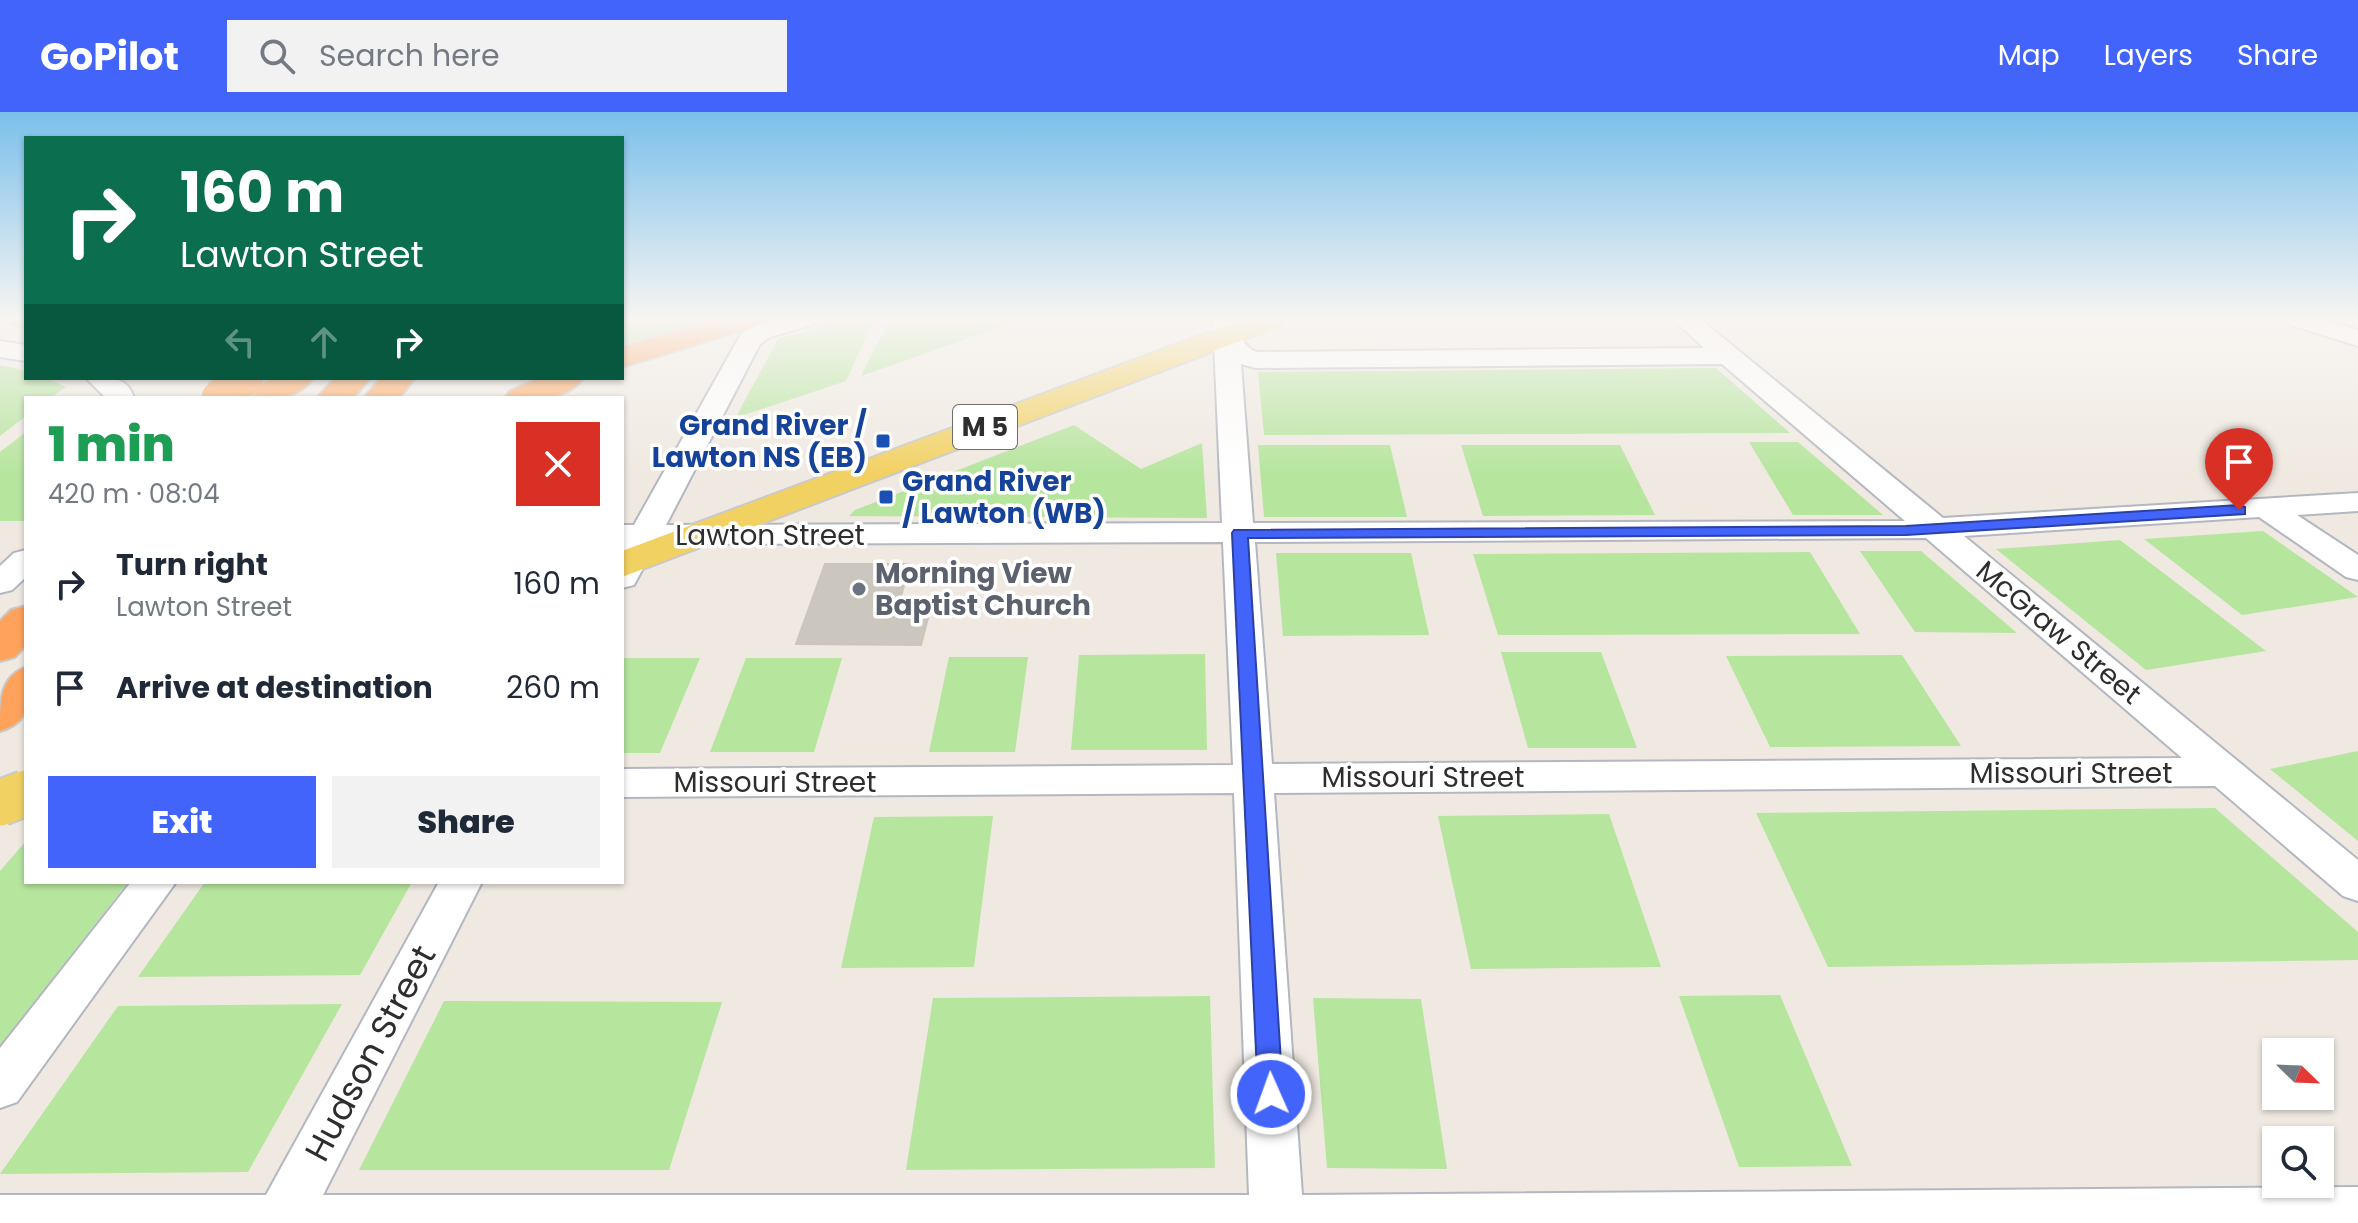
<!DOCTYPE html>
<html lang="en">
<head>
<meta charset="utf-8">
<style>
  body { margin:0; font-family:Poppins,sans-serif; background:#f2f2f3; color:#1f2937; height:100vh; display:flex; flex-direction:column; font-size:30px; white-space:nowrap }
  * { box-sizing:border-box; margin:0 }
  p { font-size:26px; color:#747a83 }
  .icon { flex:none; width:44px; height:44px; fill:none; stroke:currentColor; stroke-width:2; stroke-linecap:round; stroke-linejoin:round }
  .map { position:relative; flex:1; overflow:hidden }
  .drawer { position:absolute; left:24px; top:284px; width:600px; height:488px; display:flex; flex-direction:column; background:#fff; border-radius:0px; box-shadow:0 2px 6px #0004 }
  .drawer>* { flex:none }
  .top-card { position:absolute; left:24px; top:24px; width:600px; height:244px; border-radius:0px; box-shadow:0 2px 6px #0004; background:#0b6e4f; color:#fff; overflow:hidden }
  .needle { width:52px; rotate:113deg }
  .buttons { position:absolute; left:2262px; top:926px; display:grid; gap:16px }
  .buttons a { display:grid; place-items:center; width:72px; height:72px; border-radius:0px; background:#fff; box-shadow:0 2px 6px #0004; font-size:40px }
  .pin { position:absolute; display:grid; place-items:center; width:68px; height:68px; color:#fff; margin:-82px -34px; border-radius:50% 50% 50% 0; rotate:-45deg; box-shadow:0 0 8px #0007 }
  .pin .icon { rotate:45deg }
  .me { position:absolute; width:88px; margin:-44px; rotate:358deg; stroke-linejoin:round; filter:drop-shadow(0 0 6px #0008) }
  .turn { display:flex; align-items:center; gap:28px; height:168px; padding:0 24px; font-size:36px }
  .turn .icon { width:104px; height:104px; stroke-width:2.5 }
  .turn b { display:block; font-size:56px; line-height:68px }
  .lanes { display:flex; align-items:center; height:76px; padding:0 24px; background:#0003; justify-content:center; gap:40px; direction:ltr }
  .lanes .off { opacity:.35 }
  .round { display:grid; place-items:center; flex:none; width:84px; height:84px; border-radius:0px; background:#f2f2f3 }
  .headline { display:flex; align-items:center; justify-content:space-between; height:136px; padding:0 24px }
  h1 { font-size:48px; font-weight:800; line-height:60px; color:#1e9e55 }
  .primary-button { display:flex; gap:16px; margin-top:auto; padding:16px 24px }
  .primary-button a { flex:1; height:92px; border-radius:0px; background:#4264fb; color:#fff; font-size:32px; font-weight:800; line-height:92px; text-align:center }
  .primary-button a+a { background:#f2f2f3; color:#1f2937 }
  ul { padding:0; list-style:none }
  li { display:flex; align-items:center; gap:24px; height:104px; padding:0 24px }
  li div { flex:1 }
  li b { display:block; font-size:30px }
  li em { font-style:normal }
  header { display:flex; align-items:center; gap:48px; box-sizing:border-box; height:112px; padding:0 40px; background:#4264fb; color:#fff }
  header strong { font-size:38px }
  nav { display:flex; gap:44px; margin-inline-start:auto; font-size:28px }
  .search { width:560px; height:72px; background:#f2f2f3; display:flex; align-items:center; gap:20px; box-sizing:border-box; padding:0 28px; border-radius:0px; color:#747a83; font-size:30px }
  .map>svg:first-child { display:block }
  .green { fill:#b6e59e }
  .building { fill:#cbc7bf; stroke:#cbc5ba; stroke-width:2 }
  .lines { fill:none; stroke-linecap:round; stroke-linejoin:round }
  .minor-casing { stroke:#b4b7c1; stroke-width:4 }
  .major-casing { stroke:#c9c9c9; stroke-width:4 }
  .highway-casing { stroke:#c9c9c9; stroke-width:4 }
  .minor { fill:#fff; fill-rule:evenodd }
  .major { fill:#f2d163; fill-rule:evenodd }
  .highway { fill:#ffa35c; fill-rule:evenodd }
  .major-bridge-casing { stroke:#c9c9c9; stroke-width:49; stroke-linecap:butt }
  .highway-bridge-casing { stroke:#c9c9c9; stroke-width:38; stroke-linecap:butt }
  .major-bridge { stroke:#f2d163; stroke-width:45 }
  .highway-bridge { stroke:#ffa35c; stroke-width:35 }
  .route { fill:#4264fb; stroke:#2b41a3; stroke-width:2 }
  .transit-dot { fill:#1a4fb4; stroke:#fff; stroke-width:3 }
  .worship-dot { fill:#6b7280; stroke:#fff; stroke-width:3 }
  .labels { text-anchor:middle; stroke-width:7; stroke-linejoin:round; paint-order:stroke }
  .shield { fill:#fff; stroke:#6d6d6d; stroke-width:2 }
  .shield-label { font-size:26px; font-weight:bold; fill:#2e2e2e }
  .transit-label { font-size:28px; font-weight:bold; fill:#164399; stroke:#fff; text-anchor:end }
  .street-label { font-size:28px; fill:#2e2e2e; stroke:#fff }
  .worship-label { font-size:28px; font-weight:bold; fill:#5b616d; stroke:#fff; text-anchor:start }
  .near-street-label { font-size:34px; fill:#2e2e2e; stroke:#fff }
</style>
</head>
<body>
<header>
<strong>GoPilot</strong>
<div class="search"><svg class="icon" aria-label="search" viewBox="0 0 24 24"><circle cx="10" cy="10" r="6"/><path d="M15 15l6 6"/></svg>Search here</div>
<nav><a>Map</a><a>Layers</a><a>Share</a></nav>
</header>
<div class="map">
<svg width="2358" height="1111" viewBox="0 0 2358 1111">
  <rect width="100%" height="100%" fill="#efe9e1"/>
  <!-- green -->
  <path class="green" d="M622,207H713L622,233Z
    M846,207H874L846,269L747,302L737,303L778,227Z
    M890,207H1023L861,264Z
    M0,253L26,259V266H46L66,275L50,286H26V304L0,324Z
    M1716,256L1790,321L1264,323L1258,260Z
    M1074,313L1141,357L1202,331L1207,406L849,404L855,398Z
    M26,320V409H0V340Z
    M1749,330H1798L1883,403H1793Z
    M1258,333H1390L1407,405H1264Z
    M1461,333H1620L1655,403L1483,404Z
    M2263,419L2358,485L2242,503L2144,427Z
    M2120,428L2266,539L2146,558L1996,437Z
    M1860,439H1921L2017,521L1915,520Z
    M1810,440L1860,522L1498,523L1473,442Z
    M1276,441H1411L1429,523L1283,524Z
    M1501,540H1601L1637,636H1528Z
    M1205,542L1207,638H1071L1079,543Z
    M1902,543L1961,634L1770,635L1726,544Z
    M949,545H1028L1015,640H929Z
    M622,546H700L660,641H622Z
    M746,546H842L814,640H710Z
    M2358,639V729L2270,657Z
    M2215,696L2358,820V848L1828,855L1756,701Z
    M1609,702L1661,855L1471,857L1438,704Z
    M993,704L974,855L841,856L874,705Z
    M26,729V770H128L0,934V759Z
    M205,770H412L360,863L138,865Z
    M1780,883L1852,1054L1739,1055L1679,884Z
    M1210,884L1215,1056L906,1058L933,886Z
    M1313,886L1421,887L1447,1057L1327,1056Z
    M444,889L722,890L669,1058H359Z
    M342,892L248,1060L0,1062L118,894Z"/>
  <!-- building -->
  <path class="building" d="M825,452H910L896,502H929L921,533L796,532Z"/>
  <g class="lines">
    <!-- minor casing -->
    <g class="minor-casing">
      <path id="minor" d="M780,207H818L815,212L770,225L760,232L666,413L1222,411L1213,207H1237C1239,220 1243,236 1257,240L1704,236L1673,207H1700L1943,406L2358,381V399L2297,403L2358,443V468L2346,465L2259,405L1964,424L2358,748V789L2343,784L2215,674L1274,681L1302,1083L2358,1075V1111H0V1083H266L439,770H482L323,1083H1249L1234,681L622,685V657L1233,653L1223,430L656,432L634,473L622,476V413H634L741,222L752,215ZM1241,252L1256,256L1722,252L1905,409L1253,411ZM1926,426L2182,646L1272,652L1255,430Z
        M2285,207H2322L2358,218V234L2288,212Z
        M0,229L26,233V249L0,245Z
        M86,266C106,266 127,262 134,286H106Z
        M26,438V465L12,478L0,481V454L14,441Z
        M131,770H176L17,990L0,996V936Z"/>
    </g>
    <!-- major casing -->
    <g class="major-casing">
      <path id="major" d="M1244,207H1286L1282,213L622,465V439Z"/>
    </g>
    <!-- highway casing -->
    <g class="highway-casing">
      <path id="highway" d="M7,207H26V216L11,213Z
        M717,207H763L759,213L622,255V235Z
        M273,266H313C297,289 270,286 245,286L250,279Z
        M335,266H370L353,286H317Z
        M381,266H415L399,286H364Z
        M540,266H583C567,290 531,286 505,286L510,279Z
        M26,494V533L15,545L0,549V509L11,498Z
        M26,555C26,586 35,609 0,619C0,588 0,565 26,555Z"/>
    </g>
    <!-- minor -->
    <use href="#minor" class="minor"/>
    <!-- major -->
    <use href="#major" class="major"/>
    <!-- highway -->
    <use href="#highway" class="highway"/>
    <!-- major-bridge casing -->
    <g class="major-bridge-casing">
      <path id="major-bridge" d="M0,691L26,681"/>
    </g>
    <!-- highway-bridge casing -->
    <g class="highway-bridge-casing">
      <path id="highway-bridge" d="M219,286L246,266"/>
    </g>
    <!-- major-bridge -->
    <use href="#major-bridge" class="major-bridge"/>
    <!-- highway-bridge -->
    <use href="#highway-bridge" class="highway-bridge"/>
  </g>
  <!-- sky -->
  <linearGradient id="sky" x2="0" y2="1"><stop stop-color="#7abfeb"/><stop offset="0.57" stop-color="#f8f5f2"/><stop offset="1" stop-color="#f8f5f2" stop-opacity="0"/></linearGradient>
  <rect width="2358" height="362" fill="url(#sky)"/>
  <!-- route -->
  <path class="route" d="M2239,393L2245,395V402L1906,423L1248,426L1283,982L1280,990L1271,993L1262,990L1258,982L1232,421L1234,418L1906,414Z"/>
  <!-- markers -->
  <g class="transit-dot">
    <rect x="875" y="321" width="16" height="16" rx="4"/>
    <rect x="878" y="377" width="16" height="16" rx="4"/>
  </g>
  <circle class="worship-dot" cx="859" cy="477" r="8"/>
  <g class="labels">
    <!-- shield labels -->
    <rect class="shield" x="953" y="293" width="64" height="44" rx="6"/>
    <g class="shield-label">
      <text x="985" y="324">M 5</text>
    </g>
    <!-- transit labels -->
    <g class="transit-label">
      <text x="867" y="323">Grand River /<tspan x="867" dy="32">Lawton NS (EB)</tspan></text>
      <text x="902" y="379" text-anchor="start">Grand River<tspan x="902" dy="32">/ Lawton (WB)</tspan></text>
    </g>
    <!-- street labels -->
    <g class="street-label">
      <text x="770" y="433">Lawton Street</text>
      <text transform="translate(2059 520) rotate(40)" y="10">McGraw Street</text>
      <text x="2071" y="671">Missouri Street</text>
      <text x="1423" y="675">Missouri Street</text>
      <text x="775" y="680">Missouri Street</text>
    </g>
    <!-- worship labels -->
    <g class="worship-label">
      <text x="875" y="471">Morning View<tspan x="875" dy="32">Baptist Church</tspan></text>
    </g>
    <!-- near-street labels -->
    <g class="near-street-label">
      <text transform="translate(370 941) rotate(-62)" y="12">Hudson Street</text>
    </g>
  </g>
</svg>
<div class="buttons">
<a><svg class="needle" viewBox="-14 -14 28 28"><path d="M0-13l5 13h-10z" fill="#e53935"/><path d="M0 13l5-13h-10z" fill="#747a83"/></svg></a>
<a><svg class="icon" aria-label="search" viewBox="0 0 24 24"><circle cx="10" cy="10" r="6"/><path d="M15 15l6 6"/></svg></a>
</div>
<div class="pin" style="left:2239px;top:398px;background:#d93025"><svg class="icon" aria-label="arrive" viewBox="0 0 24 24"><path d="M6 21V4h12l-3 4 3 4H6"/></svg></div>
<svg class="me" style="left:1271px;top:982px" viewBox="-20 -20 40 40"><circle r="17" fill="#4264fb" stroke="#fff" stroke-width="3"/><path d="M0-11L8 9 0 5-8 9z" fill="#fff"/></svg>
<div class="top-card">
<div class="turn"><svg class="icon" aria-label="right" viewBox="0 0 24 24"><path d="M7 20v-9h11M14 6l5 5-5 5"/></svg><div><b>160 m</b>Lawton Street</div></div>
<div class="lanes"><svg class="icon off" aria-label="left" viewBox="0 0 24 24"><path d="M17 20v-9H6M10 6l-5 5 5 5"/></svg><svg class="icon off" aria-label="ahead" viewBox="0 0 24 24"><path d="M12 20V5M6 11l6-6 6 6"/></svg><svg class="icon" aria-label="right" viewBox="0 0 24 24"><path d="M7 20v-9h11M14 6l5 5-5 5"/></svg></div>
</div>
<section class="drawer">
<div class="headline"><div><h1>1 min</h1><p>420 m · 08:04</p></div><a class="round" style="background:#d93025;color:#fff"><svg class="icon" aria-label="close" viewBox="0 0 24 24"><path d="M6 6l12 12M18 6L6 18"/></svg></a></div>
<ul>
<li><svg class="icon" aria-label="right" viewBox="0 0 24 24"><path d="M7 20v-9h11M14 6l5 5-5 5"/></svg><div><b>Turn right</b><p>Lawton Street</p></div><em>160 m</em></li>
<li><svg class="icon" aria-label="arrive" viewBox="0 0 24 24"><path d="M6 21V4h12l-3 4 3 4H6"/></svg><div><b>Arrive at destination</b></div><em>260 m</em></li>
</ul>
<div class="primary-button"><a>Exit</a><a>Share</a></div>
</section>
</div>
</body>
</html>
